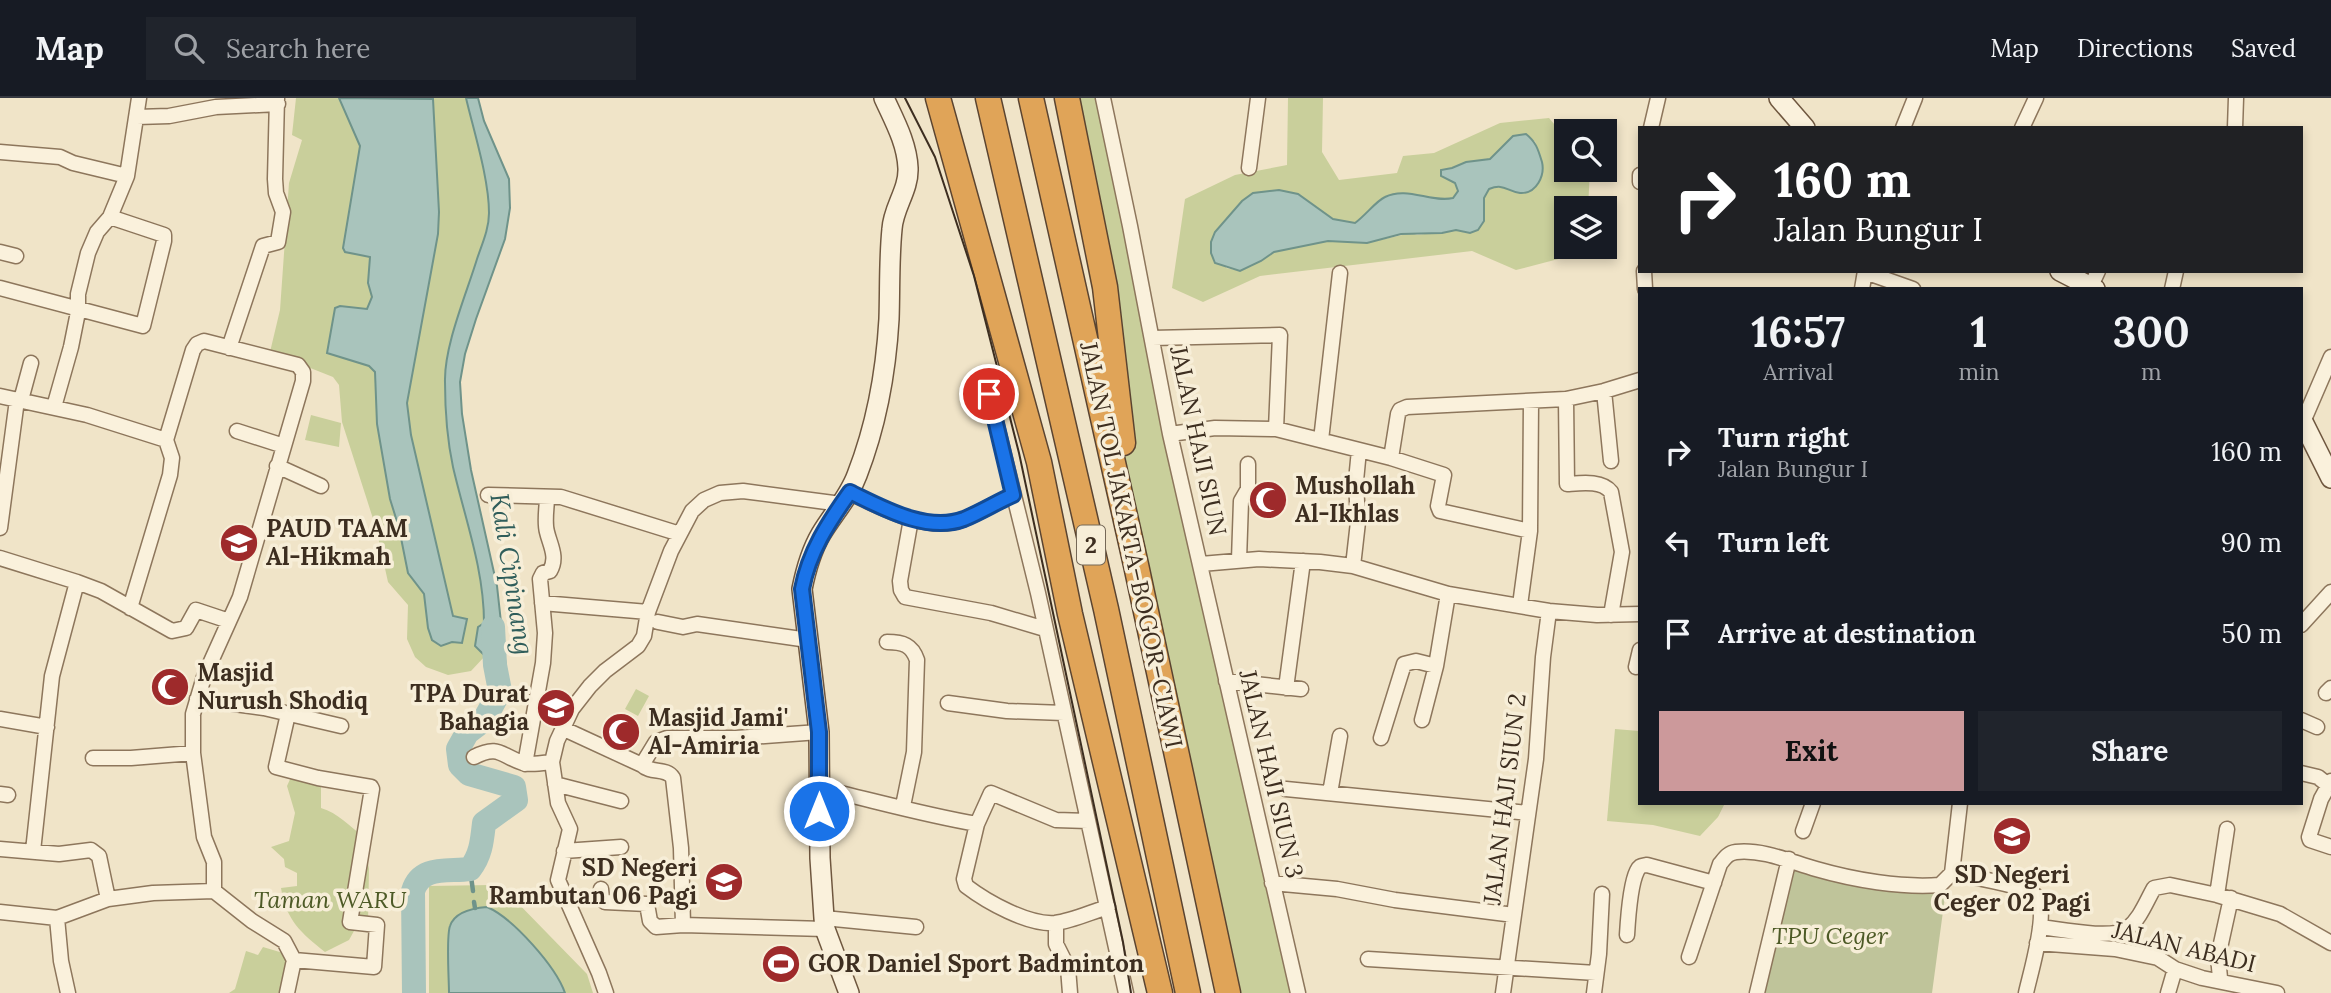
<!DOCTYPE html>
<html lang="en">
<head>
<meta charset="utf-8">
<style>
  body { margin:0; font-family:Lora,serif; background:#20242c; color:#f1f3f6; height:100vh; display:flex; flex-direction:column; font-size:26px; white-space:nowrap }
  * { box-sizing:border-box; margin:0 }
  p { font-size:23px; color:#9ea1a6 }
  .icon { flex:none; width:38px; height:38px; fill:none; stroke:currentColor; stroke-width:2; stroke-linecap:round; stroke-linejoin:round }
  .map { position:relative; flex:1; overflow:hidden }
  .panel { position:absolute; left:1638px; top:189px; width:665px; height:518px; display:flex; flex-direction:column; background:#171b24; border-radius:0px; box-shadow:0 4px 10px #0003 }
  .panel>* { flex:none }
  .banner { position:absolute; left:1638px; top:28px; width:665px; height:147px; border-radius:0px; box-shadow:0 4px 10px #0003; background:#202124; color:#fff; overflow:hidden }
  .fabs { position:absolute; left:1554px; top:21px; display:grid; gap:14px }
  .fabs a { display:grid; place-items:center; width:63px; height:63px; border-radius:0px; background:#171b24; box-shadow:0 4px 10px #0003; font-size:35px }
  .pin { position:absolute; display:grid; place-items:center; width:60px; height:60px; color:#fff; margin:-30px; border:4px solid #fff; border-radius:50%; box-shadow:0 2px 7px #0007 }
  .me { position:absolute; width:77px; margin:-38px; rotate:0deg; stroke-linejoin:round; filter:drop-shadow(0 0 5px #0008) }
  .turn { display:flex; align-items:center; gap:24px; height:147px; padding:0 21px; font-size:32px }
  .turn .icon { width:91px; height:91px; stroke-width:2.5 }
  .turn b { display:block; font-size:49px; line-height:60px }
  .eta { display:flex; justify-content:space-evenly; align-items:center; height:119px; text-align:center }
  .eta b { font-size:42px; font-weight:700; line-height:49px }
  .cta { display:flex; gap:14px; margin-top:auto; padding:14px 21px }
  .cta a { flex:1; height:80px; border-radius:0px; background:#cc999b; color:#111; font-size:28px; font-weight:700; line-height:80px; text-align:center }
  .cta a+a { background:#20242c; color:#f1f3f6 }
  ul { padding:0; list-style:none }
  li { display:flex; align-items:center; gap:21px; height:91px; padding:0 21px }
  li div { flex:1 }
  li b { display:block; font-size:26px }
  li em { font-style:normal }
  header { display:flex; align-items:center; gap:42px; box-sizing:border-box; height:98px; padding:0 35px; background:#171b24; border-bottom:2px solid #363941 }
  header strong { font-size:33px }
  nav { display:flex; gap:38px; margin-inline-start:auto; font-size:24px }
  .search { width:490px; height:63px; background:#20242c; display:flex; align-items:center; gap:18px; box-sizing:border-box; padding:0 24px; border-radius:0px; color:#9ea1a6; font-size:26px }
  .map>svg:first-child { display:block }
  .green { fill:#c9cf9b; fill-rule:evenodd }
  .cemetery { fill:#bfc49a }
  .water { fill:#a9c4bc; stroke:#6f938a; stroke-width:2 }
  .lines { fill:none; stroke-linecap:round; stroke-linejoin:round }
  .stream { stroke:#6f938a; stroke-width:4.5 }
  .river { stroke:#a9c4bc; stroke-width:24 }
  .street-casing { stroke:#8d765c; stroke-width:17 }
  .secondary-casing { stroke:#6f573f; stroke-width:22 }
  .highway-casing { stroke:#5b4430; stroke-width:27 }
  .street { stroke:#faf1dc; stroke-width:14 }
  .secondary { stroke:#faf1dc; stroke-width:19 }
  .highway { stroke:#e0a458; stroke-width:24 }
  .tram { stroke:#3d2e20; stroke-width:2 }
  .route-casing { stroke:#114b97; stroke-width:18 }
  .route { stroke:#1a73e8; stroke-width:12 }
  .labels { text-anchor:middle; stroke-width:7; stroke-linejoin:round; paint-order:stroke }
  .shield { fill:#f7eed8; stroke:#756857; stroke-width:2 }
  .shield-label { font-size:23px; font-weight:bold; fill:#3d2e20 }
  .street-label { font-size:24px; fill:#3d2e20; stroke:#f7eed8 }
  .poi-label { font-size:24px; font-weight:bold; fill:#3d2e20; stroke:#f7eed8; text-anchor:start }
  .park-label { font-size:24px; font-style:italic; fill:#4d5a26; stroke:#f7eed8 }
  .water-label { font-size:26px; font-style:italic; fill:#2f5d5a; stroke:#f7eed8 }
</style>
</head>
<body>
<header>
<strong>Map</strong>
<div class="search"><svg class="icon" aria-label="search" viewBox="0 0 24 24"><circle cx="10" cy="10" r="6"/><path d="M15 15l6 6"/></svg>Search here</div>
<nav><a>Map</a><a>Directions</a><a>Saved</a></nav>
</header>
<div class="map">
<svg width="2331" height="895" viewBox="0 0 2331 895">
  <rect width="100%" height="100%" fill="#f0e4c8"/>
  <!-- green -->
  <path class="green" d="M296,0H466C474,35 489,79 489,115C488,138 478,160 471,181C456,228 442,273 446,322C451,391 484,454 484,525L478,529L475,548L485,558L471,573L448,577L426,569L415,559L407,541L408,507L388,484L376,430L342,324L339,287L333,279L270,254L280,212L289,85L302,42L292,37Z
    M1067,0H1103L1294,895H1228L1136,467L1105,189Z
    M1288,0H1323L1322,54L1339,82L1397,75L1403,58L1434,55L1500,25L1549,20L1566,40V72H1590L1588,110H1566V149H1585V154L1516,172L1472,153L1260,178L1203,204L1172,190L1185,101L1235,77L1287,67ZM1535,43L1543,71L1530,93C1515,96 1503,85 1489,91L1484,100V123L1467,135L1456,132L1417,137L1411,135L1367,145L1328,143L1274,154L1252,168L1240,173L1226,170L1231,117L1242,103L1298,96L1333,121L1355,125C1366,118 1376,103 1385,99C1407,88 1431,105 1453,100L1459,93L1455,85L1441,78V72L1452,70L1466,64L1490,61L1501,52Z
    M311,317L341,325L339,349L305,342Z
    M636,591L649,598L638,618L625,611Z
    M1640,630V705H1725L1718,719L1700,738L1653,727L1607,723L1615,631L1639,633Z
    M292,677L321,684V710C338,715 349,728 364,739L369,771L368,825L359,824L349,842L325,854C301,835 286,822 281,790L297,788V775L285,769L284,761L271,749L289,743L295,715L287,688Z
    M491,787L509,796L587,876L593,895H429V788Z
    M263,849L293,858L284,895H229L235,891L246,853L258,857Z"/>
  <!-- cemetery -->
  <path class="cemetery" d="M1789,771L1894,791H1946L1932,895H1752Z"/>
  <!-- water -->
  <path class="water" d="M339,0L433,1L439,114L438,136L407,305L411,337L453,518L467,521L462,545L452,544L441,548L432,542L428,530L424,496L408,475L399,430L390,401L377,326L375,274L369,268L327,255L335,210L340,208L367,211L372,199L368,185L370,159L345,154L343,150L360,48Z
    M466,0H478L484,23L509,81L510,110L505,141L476,221L465,256L460,284L462,316L471,372L497,488L506,570L485,558L475,548L478,529L484,525C484,471 465,421 453,369C447,341 445,313 445,284C444,248 466,197 477,161C482,146 489,131 489,115C489,81 474,34 466,0Z
    M1526,36C1536,44 1538,51 1542,64C1545,77 1537,96 1520,95C1506,93 1504,85 1489,91L1484,100V123L1478,132L1470,135L1456,132L1442,135L1401,136L1367,145L1328,143L1274,154L1261,163L1240,173L1215,165L1211,155V144L1215,134L1242,103L1253,95L1279,92L1298,96L1333,121L1355,125C1366,117 1376,103 1385,99C1407,88 1431,105 1453,100L1458,93L1455,85L1441,78V72L1452,70L1466,64L1490,61L1513,38Z
    M487,809C513,820 556,869 565,895H449C449,881 446,839 450,828C455,813 474,810 487,809Z"/>
  <g class="lines">
    <!-- stream -->
    <path class="stream" d="M470,771L473,793
      M474,804L475,810"/>
    <!-- river -->
    <path class="river" d="M414,895L413,793C421,767 447,774 470,771C481,757 482,743 484,725L516,702L514,689L469,676L460,667L458,651L467,635L484,622L500,593L495,567L493,529"/>
    <!-- street casing -->
    <g class="street-casing">
      <path id="street" d="M1103,0L1130,128L1170,336L1298,895
        M137,19L169,18L216,9L278,6
        M1651,30L1658,0
        M1903,30L1915,0
        M2022,30L2036,0
        M2235,30L2236,0
        M0,54L60,59L73,65L127,78
        M1249,70L1258,0
        M1640,77V84
        M0,154L16,158
        M1644,173L1645,191
        M1865,174L1913,191
        M2091,188L2098,173
        M0,190L143,228L164,143V137L110,119
        M1862,191L1865,173
        M2172,191L2176,173
        M1152,240L1280,237L1276,331
        M229,250L263,148L278,144L283,114L276,95L275,81L277,0
        M1604,293L1611,363
        M989,296L1038,495L1126,895
        M0,298L87,317L166,342
        M1566,301L1567,386C1581,385 1602,382 1611,394L1622,454L1611,517
        M21,302L31,265
        M54,309L71,249L78,214V196L88,155L97,134L110,119L127,78L139,0
        M2303,324L2331,259
        M237,333L284,348
        M1170,336L1215,330L1276,331L1391,360L1444,377L1438,408L1440,413L1530,433
        M166,342L193,252L197,246L204,243L298,267L303,274V283L240,499L204,579L193,616V655L204,739L214,764V793
        M1321,342L1340,175
        M1391,360L1398,316L1400,312L1407,309L1566,301L1604,293L1640,282
        M277,368L321,388
        M850,395C883,410 927,436 964,421C981,414 997,404 1013,397
        M488,397L561,399L680,436
        M911,421L900,483L901,492L905,499L991,515L1045,531
        M0,430L17,302
        M0,460L77,484L101,493L172,533L186,530L196,512L229,523
        M1239,462L1241,403L1248,391V366
        M1201,466L1259,461L1320,464L1353,468L1448,496L1549,513L1597,517L1640,516
        M1353,468L1358,424L1356,383L1359,352
        M542,505L648,514
        M1520,507L1530,433L1531,304
        M130,510L170,377L172,360L166,342
        M658,524L683,529L697,526L808,542
        M2301,527L2331,494
        M887,544C903,544 912,547 917,562L914,654L903,708
        M1636,569L1640,552
        M1226,583L1301,591
        M1286,590L1303,463
        M2326,595L2331,590
        M197,601L264,610L341,628
        M948,605L1007,613L1064,615
        M288,616L276,669L318,680L371,689L372,691L350,824L377,827L374,869L294,862
        M0,621L47,629
        M1422,622L1436,568L1448,496
        M2301,622L2317,629
        M564,631L642,667L656,644L667,640H736L819,634
        M1381,640L1404,566L1416,563L1436,568
        M474,659C499,646 501,658 523,665C531,667 543,665 552,664
        M93,660H131L193,655
        M525,666L543,565L545,535L540,481L543,475L550,473C558,459 550,447 547,434C544,424 547,409 547,399
        M642,667C651,676 666,669 673,680L681,750L683,827
        M2301,675L2318,679L2328,687
        M2331,683L2321,701L2309,739L2310,742L2331,749
        M555,686L621,703
        M819,690C872,702 924,717 977,726L964,781L966,788C987,804 1028,827 1055,825C1072,823 1091,814 1108,809
        M1286,691L1528,715
        M1330,695L1340,638
        M0,696L8,697
        M1960,705L1952,775C1969,779 2026,787 2036,798C2050,812 2030,876 2026,895
        M977,726L991,695L1056,722L1088,723
        M1803,733L1813,705
        M0,751L59,756L91,752L99,758L108,801
        M33,753L52,578L77,484
        M564,753L621,749
        M1272,785L1337,791L1395,802L1514,817
        M601,791L602,801L605,804L647,806L650,823L656,829L683,827L825,831
        M2217,797L2227,731
        M0,814L57,820L108,801L153,795L214,793L252,823L284,843L294,862L287,895
        M57,820L61,863L68,895
        M824,820L916,829
        M1056,825V846L1068,870L1070,895
        M2040,829C2059,831 2111,842 2127,831C2140,821 2146,804 2154,790L2170,787L2217,797L2280,816L2331,845
        M1627,837C1628,820 1630,787 1637,773C1640,767 1641,768 1647,767L1714,785
        M2037,845L2115,851L2158,860L2175,871L2202,880L2277,895
        M1689,859L1720,766C1725,760 1728,755 1736,754C1763,751 1791,764 1816,771C1854,782 1901,790 1940,787L1952,775
        M1368,861L1596,875
        M2220,880L2218,859L2231,800
        M606,895L599,875L558,782L570,731L558,705L552,664L557,643L572,611L590,588L605,573L638,548L644,538L648,514L671,453L692,413L704,402L720,395L743,393L841,406
        M1503,895L1536,661L1543,559L1549,513
        M1594,895L1599,856L1602,796
        M1757,895L1789,761
        M2168,895L2175,871"/>
    </g>
    <!-- secondary casing -->
    <g class="secondary-casing">
      <path id="secondary" d="M1779,0L1805,30
        M2060,173L2095,191
        M2301,320L2331,380
        M849,895L825,831L824,820L820,760L819,634L802,491C806,471 811,453 821,436C833,416 849,399 857,377C876,328 886,274 889,221C890,191 889,161 892,131C893,110 909,92 908,70C907,45 894,22 884,0"/>
    </g>
    <!-- highway casing -->
    <g class="highway-casing">
      <path id="highway" d="M938,0L1039,364L1070,516L1160,895
        M988,0L1106,511L1188,895
        M1031,0L1136,467L1228,895
        M1067,0L1105,189L1123,345"/>
    </g>
    <!-- street -->
    <use href="#street" class="street"/>
    <!-- secondary -->
    <use href="#secondary" class="secondary"/>
    <!-- highway -->
    <use href="#highway" class="highway"/>
    <!-- tram -->
    <path class="tram" d="M905,0L935,59L974,178L1019,355L1123,844L1131,895"/>
  </g>
  <g class="lines">
    <!-- route casing -->
    <g class="route-casing">
      <path id="route" d="M819,713V634L802,491C809,454 828,425 850,394C883,410 927,435 964,421C981,414 997,404 1013,397L989,296"/>
    </g>
    <!-- route -->
    <use href="#route" class="route"/>
  </g>
  <!-- icons -->
  <defs>
    <g id="mosque-disc" transform="scale(2.0125)"><circle r="9.5" fill="#9e2a2b" stroke="#f7eed8"/><path d="M3.5-4.9A6 6 0 1 0 3.5 4.9A5 5 0 1 1 3.5-4.9Z" fill="#fff"/></g>
    <g id="school-disc" transform="scale(2.0125)"><circle r="9.5" fill="#9e2a2b" stroke="#f7eed8"/><path d="M0-5L7-2L0 1L-7-2ZM-4 1L0 2.5L4 1V4Q0 6-4 4Z" fill="#fff"/></g>
    <g id="stadium-disc" transform="scale(2.0125)"><circle r="9.5" fill="#9e2a2b" stroke="#f7eed8"/><path d="M0-5a6.5 5 0 1 0 0 10a6.5 5 0 1 0 0-10ZM-3.5-1.8h7v3.6h-7Z" fill="#fff"/></g>
  </defs>
  <g fill-rule="evenodd">
    <use href="#mosque-disc" x="1268" y="402"/>
    <use href="#school-disc" x="239" y="445"/>
    <use href="#mosque-disc" x="170" y="589"/>
    <use href="#school-disc" x="556" y="610"/>
    <use href="#mosque-disc" x="621" y="634"/>
    <use href="#school-disc" x="2012" y="738"/>
    <use href="#school-disc" x="724" y="784"/>
    <use href="#stadium-disc" x="781" y="866"/>
  </g>
  <g class="labels">
    <!-- shield labels -->
    <rect class="shield" x="1077" y="427.5" width="28" height="39" rx="5"/>
    <g class="shield-label">
      <text x="1091" y="455">2</text>
    </g>
    <!-- street labels -->
    <g class="street-label">
      <text transform="translate(1198 343) rotate(78)" y="8">JALAN HAJI SIUN</text>
      <text transform="translate(1131 447) rotate(78)" y="8">JALAN TOL JAKARTA–BOGOR–CIAWI</text>
      <text transform="translate(1271 676) rotate(77)" y="8">JALAN HAJI SIUN 3</text>
      <text transform="translate(1505 701) rotate(-83)" y="8">JALAN HAJI SIUN 2</text>
      <text transform="translate(2184 849) rotate(14)" y="8">JALAN ABADI</text>
    </g>
    <!-- poi labels -->
    <g class="poi-label">
      <text x="1295" y="396">Mushollah<tspan x="1295" dy="28">Al-Ikhlas</tspan></text>
      <text x="266" y="439">PAUD TAAM<tspan x="266" dy="28">Al-Hikmah</tspan></text>
      <text x="197" y="583">Masjid<tspan x="197" dy="28">Nurush Shodiq</tspan></text>
      <text x="529" y="604" text-anchor="end">TPA Durat<tspan x="529" dy="28">Bahagia</tspan></text>
      <text x="648" y="628">Masjid Jami'<tspan x="648" dy="28">Al-Amiria</tspan></text>
      <text x="697" y="778" text-anchor="end">SD Negeri<tspan x="697" dy="28">Rambutan 06 Pagi</tspan></text>
      <text x="2012" y="785" text-anchor="middle">SD Negeri<tspan x="2012" dy="28">Ceger 02 Pagi</tspan></text>
      <text x="808" y="874">GOR Daniel Sport Badminton</text>
    </g>
    <!-- park labels -->
    <g class="park-label">
      <text x="330" y="810">Taman WARU</text>
      <text x="1830" y="846">TPU Ceger</text>
    </g>
    <!-- water labels -->
    <g class="water-label">
      <text transform="translate(512 476) rotate(81)" y="9">Kali Cipinang</text>
    </g>
  </g>
</svg>
<div class="fabs">
<a><svg class="icon" aria-label="search" viewBox="0 0 24 24"><circle cx="10" cy="10" r="6"/><path d="M15 15l6 6"/></svg></a>
<a><svg class="icon" aria-label="layers" viewBox="0 0 24 24"><path d="M12 4l9 5-9 5-9-5zM3 14l9 5 9-5"/></svg></a>
</div>
<div class="pin" style="left:989px;top:296px;background:#d93025"><svg class="icon" aria-label="arrive" viewBox="0 0 24 24"><path d="M6 21V4h12l-3 4 3 4H6"/></svg></div>
<svg class="me" style="left:819px;top:713px" viewBox="-20 -20 40 40"><circle r="17" fill="#1a73e8" stroke="#fff" stroke-width="3"/><path d="M0-11L8 9 0 5-8 9z" fill="#fff"/></svg>
<div class="banner">
<div class="turn"><svg class="icon" aria-label="right" viewBox="0 0 24 24"><path d="M7 20v-9h11M14 6l5 5-5 5"/></svg><div><b>160 m</b>Jalan Bungur I</div></div>
</div>
<section class="panel">
<div class="eta">
<div><b>16:57</b><p>Arrival</p></div>
<div><b>1</b><p>min</p></div>
<div><b>300</b><p>m</p></div>
</div>
<ul>
<li><svg class="icon" aria-label="right" viewBox="0 0 24 24"><path d="M7 20v-9h11M14 6l5 5-5 5"/></svg><div><b>Turn right</b><p>Jalan Bungur I</p></div><em>160 m</em></li>
<li><svg class="icon" aria-label="left" viewBox="0 0 24 24"><path d="M17 20v-9H6M10 6l-5 5 5 5"/></svg><div><b>Turn left</b></div><em>90 m</em></li>
<li><svg class="icon" aria-label="arrive" viewBox="0 0 24 24"><path d="M6 21V4h12l-3 4 3 4H6"/></svg><div><b>Arrive at destination</b></div><em>50 m</em></li>
</ul>
<div class="cta"><a>Exit</a><a>Share</a></div>
</section>
</div>
</body>
</html>
